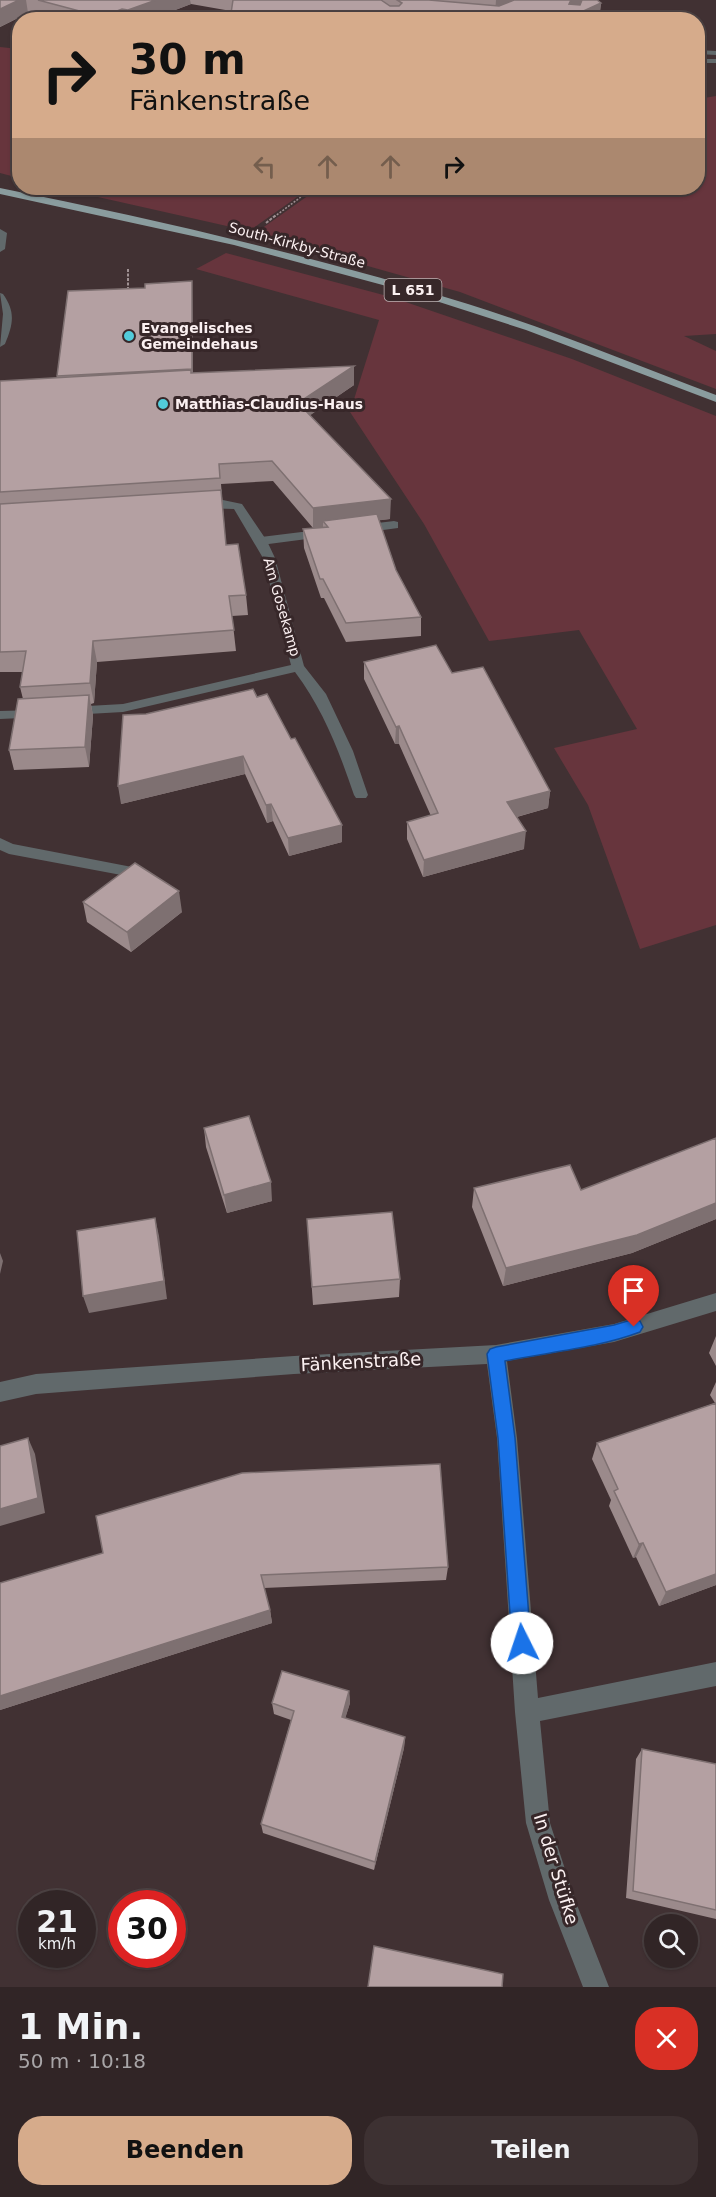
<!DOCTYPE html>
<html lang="de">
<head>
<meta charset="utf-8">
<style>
  body { margin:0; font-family:"DejaVu Sans",sans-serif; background:#3d3132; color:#f1f3f6; height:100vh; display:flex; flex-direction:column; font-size:22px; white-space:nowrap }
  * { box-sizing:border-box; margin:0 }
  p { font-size:20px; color:#a8a5a7 }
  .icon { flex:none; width:33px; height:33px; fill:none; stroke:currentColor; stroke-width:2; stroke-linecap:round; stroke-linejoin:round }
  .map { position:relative; height:1987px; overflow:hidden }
  .panel { display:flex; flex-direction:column; background:#312526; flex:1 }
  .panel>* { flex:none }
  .banner { position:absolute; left:12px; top:12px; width:693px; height:183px; border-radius:24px; box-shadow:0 2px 4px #0004,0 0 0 2px #4c4243; background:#d6ab8b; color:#111; overflow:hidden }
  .controls { position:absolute; left:644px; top:1914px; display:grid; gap:12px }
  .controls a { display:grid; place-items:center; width:54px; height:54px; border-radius:50%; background:#312526; box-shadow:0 2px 4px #0004,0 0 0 2px #4c4243; font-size:30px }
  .speed { position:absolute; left:18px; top:1890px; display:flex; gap:12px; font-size:30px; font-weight:700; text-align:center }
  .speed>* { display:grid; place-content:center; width:78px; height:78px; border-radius:50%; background:#312526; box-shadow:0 2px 4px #0004,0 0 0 2px #4c4243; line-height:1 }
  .speed small { font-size:15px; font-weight:400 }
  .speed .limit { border:9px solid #d22; background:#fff; color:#111 }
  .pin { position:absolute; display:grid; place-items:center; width:51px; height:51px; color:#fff; margin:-62px -26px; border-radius:50% 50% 50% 0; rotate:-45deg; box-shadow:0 0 6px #0007 }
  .pin .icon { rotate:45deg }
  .me { position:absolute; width:66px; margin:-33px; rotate:356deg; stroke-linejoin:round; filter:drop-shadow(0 0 4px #0008) }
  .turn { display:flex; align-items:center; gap:21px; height:126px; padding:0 18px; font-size:27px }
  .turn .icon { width:78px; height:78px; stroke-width:2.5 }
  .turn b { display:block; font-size:42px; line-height:51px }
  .lanes { display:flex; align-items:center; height:57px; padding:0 18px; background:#0003; justify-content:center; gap:30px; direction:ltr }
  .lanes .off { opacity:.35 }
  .round { display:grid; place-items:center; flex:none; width:63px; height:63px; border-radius:24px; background:#3d3132 }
  .overview { display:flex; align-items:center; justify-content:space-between; height:102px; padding:0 18px }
  h1 { font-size:36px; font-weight:700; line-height:45px }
  .cta { display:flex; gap:12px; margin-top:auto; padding:12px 18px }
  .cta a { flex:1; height:69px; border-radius:24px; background:#d6ab8b; color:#111; font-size:24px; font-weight:700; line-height:69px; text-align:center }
  .cta a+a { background:#3d3132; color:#f1f3f6 }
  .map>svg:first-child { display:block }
  .green { fill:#67353d }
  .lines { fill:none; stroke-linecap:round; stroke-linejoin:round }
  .path-far1 { stroke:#9f9193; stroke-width:1.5; stroke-dasharray:2 1.5; stroke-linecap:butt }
  .path { stroke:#9f9193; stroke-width:2; stroke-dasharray:3 1.5; stroke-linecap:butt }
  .service { fill:#61696b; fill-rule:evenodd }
  .minor { fill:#61696b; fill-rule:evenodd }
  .primary { fill:#8a9c9e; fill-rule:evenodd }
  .wall { fill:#9b8a8b }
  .shaded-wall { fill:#7e7071 }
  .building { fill:#b4a0a2; stroke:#7e7071; stroke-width:1.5 }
  .route { fill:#1a73e8; stroke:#114b97; stroke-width:1.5 }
  .poi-dot { fill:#52cbda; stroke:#372729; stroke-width:2 }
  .labels { text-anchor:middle; stroke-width:6; stroke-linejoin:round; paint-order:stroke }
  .far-street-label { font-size:14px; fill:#fbf0f1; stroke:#372729 }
  .shield { fill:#372729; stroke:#c0b4b5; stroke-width:1.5 }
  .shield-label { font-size:14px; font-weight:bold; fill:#fbf0f1 }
  .far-poi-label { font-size:14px; font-weight:bold; fill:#fbf0f1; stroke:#372729; text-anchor:start }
  .near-street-label { font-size:18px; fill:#fbf0f1; stroke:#372729 }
</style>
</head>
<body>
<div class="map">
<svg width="716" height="1987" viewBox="0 0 716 1987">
  <rect width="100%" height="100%" fill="#413133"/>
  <!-- green -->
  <path class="green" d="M0,47L19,49V178L0,173Z
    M716,96V334L684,336L716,351V389L460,292L254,234L309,195L316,188H698V99Z
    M58,188H310L249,231Z
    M226,253L391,297L572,359L716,416V925L640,949L588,805L554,748L637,729L579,630L489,641L424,524L350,412L379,320L196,269Z"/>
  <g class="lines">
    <!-- path-far1 -->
    <path class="path-far1" d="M274,217L313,188"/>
    <!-- path -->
    <path class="path" d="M266,223L276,215
      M128,269V293"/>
    <!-- service -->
    <path class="service" d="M589,4L591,5L616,20H607L589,9L579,13L577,20H570L574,11Z
      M698,50L716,51V55L698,54Z
      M0,229L7,233L5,249L0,252Z
      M394,521L398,522V528L361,533L355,529L361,525Z
      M326,529L332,533L330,536L261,545L255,541L261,537Z
      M0,838L13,844L132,867L137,868L140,872L137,876L132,877L9,854L0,850Z"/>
    <!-- minor -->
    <path class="minor" d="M698,59H716V63H698Z
      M0,293L3,294C16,312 13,325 5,344L0,347L3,314Z
      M218,499L242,504L267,541L275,558L304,666L326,694L353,751L368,795L366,798H356L354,795C339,751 323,709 295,672L123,712L70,715L63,711L70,707L123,704L291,665L263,558L234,509L201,508L195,504L201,500Z
      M38,710L43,711L45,714L43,717L0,719V711Z
      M716,1293V1311L614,1342L507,1361L517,1438L538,1698L716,1662V1686L540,1721L550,1823L575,1900L609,1987H583L549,1900L526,1823L515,1712L497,1438L487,1364L294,1374L36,1394L0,1402V1382L36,1374L294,1356L496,1345L614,1324Z"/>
    <!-- primary -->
    <path class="primary" d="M0,188C158,220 315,256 468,304C552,330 634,364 716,395V402L526,330L405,291L234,245L0,194Z"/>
  </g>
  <!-- wall -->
  <path class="wall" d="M0,0H598V1L601,3L599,20H230L231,11L191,4L149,20H53L28,13L0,27Z
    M192,291L193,373L354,366V385L310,415L390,519L379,520L396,570L421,617V636L346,642L324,598H321L304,548L303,529L313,528L273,481L221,484L226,545L246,595L248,615L232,616L236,651L97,662L94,703L91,704L93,716L89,767L14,770L9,750L23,699L20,687L23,672H0V381L57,378V376Z
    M364,662L452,673L550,791L548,808L517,817L524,849L423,877L407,839V822L431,816L399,744H395L364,679Z
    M253,689L342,842L289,856L273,821L267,823L245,774L121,804L146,714Z
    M83,902L182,912L131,952L87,922Z
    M204,1128L272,1201L227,1213L206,1147Z
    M474,1188L581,1190L716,1219L632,1253L503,1286L472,1207Z
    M307,1219L400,1279L399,1297L313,1305Z
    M716,1336V1366L709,1353Z
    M716,1382V1585L659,1606L636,1557L633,1558L609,1506L611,1500L592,1459L597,1443L715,1403L710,1395Z
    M448,1567L446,1580L264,1588L270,1610L272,1623L0,1710V1583Z
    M349,1691L350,1703L345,1718L405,1737L404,1748L374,1870L263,1833L261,1824L291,1720L274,1714L272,1703Z
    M642,1749L716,1764V1919L626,1898L636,1759Z"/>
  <!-- shaded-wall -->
  <path class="shaded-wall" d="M19,0H26L28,13L0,27V9Z
    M156,0H190L191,4L149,20H129L128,10Z
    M496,0H521L495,14Z
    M571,0H588L601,3L599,19L564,20Z
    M122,9L124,20H103L102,17Z
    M192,281V291L193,379L192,369Z
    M354,366V385L299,423L298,403Z
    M391,499L390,519L328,527L323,521V527L313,528V508Z
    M93,641L97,662L94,703L90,683Z
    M89,695L93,716L89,767L85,747Z
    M399,726V744H395L396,727Z
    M243,756L245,774L121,804L118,786Z
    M550,791L548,808L505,820L507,802Z
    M271,804L273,821L267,823L266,805Z
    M342,825V842L289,856L288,838Z
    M526,831L524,849L423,877L424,860Z
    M179,891L182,912L131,952L127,932Z
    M271,1182L272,1201L227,1213L224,1195Z
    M716,1203V1219L632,1253L503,1286L506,1268Z
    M155,1218L159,1236L167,1299L89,1313L83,1296Z
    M0,1253L3,1261L0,1274Z
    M28,1438L35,1454L45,1513L0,1526V1509Z
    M643,1543L636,1557L633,1558L639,1544Z
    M716,1574V1585L659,1606L666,1592Z
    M270,1610L272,1623L0,1710V1696Z
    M349,1691L350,1703L342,1729V1717Z
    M405,1737L404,1748L374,1870L375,1862Z"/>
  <!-- building -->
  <path class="building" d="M0,0H19L0,9Z
    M38,0H156L128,10L122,9L102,17Z
    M233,0H381L390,6H399L402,3L397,0H429L499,6L514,0H571L569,4L580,5L582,0H597L601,3L564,20H230Z
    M192,281V369L57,376L68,291L145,288V284Z
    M354,366L298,403L391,499L313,508L272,461L219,464L220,478L0,492V381L191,370V373Z
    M221,490L226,545L238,544L246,595L229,596L234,630L93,641L90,683L20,687L26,651L0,652V504Z
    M377,514L396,570L421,617L346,623L323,579H320L303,529L328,527L323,521Z
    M436,645L452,673L483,667L550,791L507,802L526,831L424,860L407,822L438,813L399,726L396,727L364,662Z
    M253,689L257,697L267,694L291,739L295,738L342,825L288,838L271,804L266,805L243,756L118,786L123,715L146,714Z
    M89,695L85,747L9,750L18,699Z
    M135,863L179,891L127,932L83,902Z
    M249,1116L271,1182L224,1195L204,1128Z
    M716,1138V1203L637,1235L506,1268L474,1188L570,1165L581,1190Z
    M392,1212L400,1279L312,1287L307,1219Z
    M155,1218L164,1281L83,1296L77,1231Z
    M716,1403V1574L666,1592L643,1543L639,1544L614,1491L618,1489L597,1443Z
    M28,1438L38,1498L0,1509V1446Z
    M440,1464L448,1567L261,1575L270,1610L0,1696V1583L103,1553L96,1516L242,1473Z
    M282,1671L349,1691L342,1717L405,1737L375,1862L261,1824L294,1711L272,1703Z
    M642,1749L716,1764V1910L633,1891Z
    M374,1946L503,1974L502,1987H368Z"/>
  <!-- route -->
  <path class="route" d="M634,1319L640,1321L643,1327L640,1332C598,1348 549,1352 505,1361L515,1438L531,1643L528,1650L522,1653L515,1650L512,1643L498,1438L487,1354L490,1349L496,1347L614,1325Z"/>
  <!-- markers -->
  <g class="poi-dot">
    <circle cx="129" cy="336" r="6"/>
    <circle cx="163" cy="404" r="6"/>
  </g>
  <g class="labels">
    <!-- far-street labels -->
    <g class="far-street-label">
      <text transform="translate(297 245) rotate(15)" y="5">South-Kirkby-Straße</text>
      <text transform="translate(282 607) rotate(74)" y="5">Am Gosekamp</text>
    </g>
    <!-- shield labels -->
    <rect class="shield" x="384.5" y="279" width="57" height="22" rx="4.5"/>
    <g class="shield-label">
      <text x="413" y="295">L 651</text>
    </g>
    <!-- far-poi labels -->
    <g class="far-poi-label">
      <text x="141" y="333">Evangelisches<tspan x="141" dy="16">Gemeindehaus</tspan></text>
      <text x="175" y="409">Matthias-Claudius-Haus</text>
    </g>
    <!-- near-street labels -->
    <g class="near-street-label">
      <text transform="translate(361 1362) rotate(-3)" y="6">Fänkenstraße</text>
      <text transform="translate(556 1869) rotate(73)" y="6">In der Stüfke</text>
    </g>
  </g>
</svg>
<div class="controls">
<a><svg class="icon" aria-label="search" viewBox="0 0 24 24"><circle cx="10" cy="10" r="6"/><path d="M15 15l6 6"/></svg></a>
</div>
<div class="speed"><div>21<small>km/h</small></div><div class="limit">30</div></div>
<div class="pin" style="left:634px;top:1327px;background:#d93025"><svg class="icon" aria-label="arrive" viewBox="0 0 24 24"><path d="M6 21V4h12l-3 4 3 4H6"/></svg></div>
<svg class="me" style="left:522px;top:1643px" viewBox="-20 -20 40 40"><circle r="19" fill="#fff"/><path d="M0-13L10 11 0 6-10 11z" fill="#1a73e8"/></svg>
<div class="banner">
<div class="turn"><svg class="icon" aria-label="right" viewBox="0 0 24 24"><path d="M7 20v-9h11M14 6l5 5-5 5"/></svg><div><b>30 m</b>Fänkenstraße</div></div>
<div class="lanes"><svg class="icon off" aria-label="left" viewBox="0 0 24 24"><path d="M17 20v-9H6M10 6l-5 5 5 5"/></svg><svg class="icon off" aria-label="ahead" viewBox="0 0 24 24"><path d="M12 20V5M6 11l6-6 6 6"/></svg><svg class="icon off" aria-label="ahead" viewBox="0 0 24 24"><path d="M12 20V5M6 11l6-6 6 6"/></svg><svg class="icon" aria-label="right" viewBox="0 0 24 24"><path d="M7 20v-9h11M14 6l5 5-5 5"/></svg></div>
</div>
</div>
<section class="panel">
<div class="overview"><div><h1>1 Min.</h1><p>50 m · 10:18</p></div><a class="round" style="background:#d93025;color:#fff"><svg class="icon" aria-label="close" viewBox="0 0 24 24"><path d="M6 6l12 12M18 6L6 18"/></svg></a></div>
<div class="cta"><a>Beenden</a><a>Teilen</a></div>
</section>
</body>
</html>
